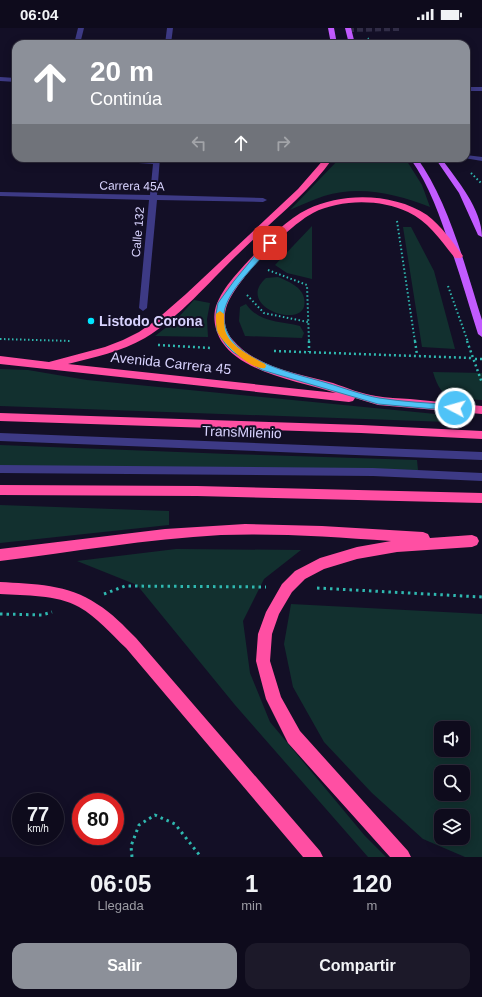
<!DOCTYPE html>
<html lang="es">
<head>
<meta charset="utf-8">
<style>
  body { margin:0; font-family:Arial,sans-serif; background:#1c1929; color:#f1f3f6; height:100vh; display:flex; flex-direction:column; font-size:15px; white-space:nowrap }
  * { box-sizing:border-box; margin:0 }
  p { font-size:13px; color:#9b9ba3 }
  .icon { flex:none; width:22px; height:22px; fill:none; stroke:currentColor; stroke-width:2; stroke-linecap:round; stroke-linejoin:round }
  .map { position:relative; height:829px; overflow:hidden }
  .side { display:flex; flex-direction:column; background:#0e0b1c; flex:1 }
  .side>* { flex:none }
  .banner { position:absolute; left:12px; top:12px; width:458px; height:122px; border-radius:12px; box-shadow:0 2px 10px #0003,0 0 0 1px #2e2b3b; background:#8c9099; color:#fff; overflow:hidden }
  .controls { position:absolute; left:434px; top:693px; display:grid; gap:8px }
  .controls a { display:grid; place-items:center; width:36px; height:36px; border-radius:8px; background:#0e0b1c; box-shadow:0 2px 10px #0003,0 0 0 1px #2e2b3b; font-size:20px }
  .speed { position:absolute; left:12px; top:765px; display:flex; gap:8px; font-size:20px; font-weight:700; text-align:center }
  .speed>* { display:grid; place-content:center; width:52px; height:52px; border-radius:50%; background:#0e0b1c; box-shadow:0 2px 10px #0003,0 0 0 1px #2e2b3b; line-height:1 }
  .speed small { font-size:10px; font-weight:400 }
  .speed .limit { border:6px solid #d22; background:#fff; color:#111 }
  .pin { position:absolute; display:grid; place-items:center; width:34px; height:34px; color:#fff; margin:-17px; border-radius:8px; box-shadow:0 2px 6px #0006 }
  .me { position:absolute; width:44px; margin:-22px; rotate:276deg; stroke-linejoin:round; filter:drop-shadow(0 0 3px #0008) }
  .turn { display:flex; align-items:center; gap:14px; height:84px; padding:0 12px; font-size:18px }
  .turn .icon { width:52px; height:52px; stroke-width:2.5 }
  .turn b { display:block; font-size:28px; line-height:34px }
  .lanes { display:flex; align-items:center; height:38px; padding:0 12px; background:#0003; justify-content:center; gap:20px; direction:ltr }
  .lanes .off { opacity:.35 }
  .eta { display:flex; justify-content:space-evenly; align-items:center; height:68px; text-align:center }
  .eta b { font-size:24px; font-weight:800; line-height:28px }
  .primary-button { display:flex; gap:8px; margin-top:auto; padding:8px 12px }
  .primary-button a { flex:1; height:46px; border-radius:12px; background:#8c9099; color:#fff; font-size:16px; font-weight:800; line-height:46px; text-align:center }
  .primary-button a+a { background:#1c1929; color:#f1f3f6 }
  .status { display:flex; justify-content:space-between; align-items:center; height:28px; padding:0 20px; background:#0e0b1c; direction:ltr }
  .status svg { height:11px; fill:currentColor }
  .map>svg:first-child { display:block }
  .green { fill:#12302f; fill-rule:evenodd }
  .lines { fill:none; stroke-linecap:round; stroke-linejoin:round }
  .minor-tunnel { stroke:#312d47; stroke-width:6; stroke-dasharray:6 3; stroke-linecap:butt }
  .path-far3 { stroke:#2fb8b0; stroke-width:1.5; stroke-dasharray:1 2; stroke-linecap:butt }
  .path-far2 { stroke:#2fb8b0; stroke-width:2; stroke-dasharray:1.5 2.5; stroke-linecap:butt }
  .path-far1 { stroke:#2fb8b0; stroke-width:2.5; stroke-dasharray:2 3; stroke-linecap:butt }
  .path { stroke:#2fb8b0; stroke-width:3; stroke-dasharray:2.5 4; stroke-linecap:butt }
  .minor { fill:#3d3a85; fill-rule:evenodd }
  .major { fill:#c25bff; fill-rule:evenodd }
  .highway { fill:#ff4fa3; fill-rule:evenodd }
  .path-bridge-far1 { stroke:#2fb8b0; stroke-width:2; stroke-dasharray:1.5 2.5; stroke-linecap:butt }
  .path-bridge { stroke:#2fb8b0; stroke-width:2.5; stroke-dasharray:2 3; stroke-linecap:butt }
  .route { fill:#4fc3f7; stroke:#337fa1 }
  .slow { fill:#f59e0b }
  .poi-dot { fill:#00e5ff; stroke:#130f26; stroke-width:1.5 }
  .labels { text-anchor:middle; stroke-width:4; stroke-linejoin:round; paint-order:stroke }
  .far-street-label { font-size:12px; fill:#d9d4ff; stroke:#130f26 }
  .poi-label { font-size:14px; font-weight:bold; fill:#d9d4ff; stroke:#130f26; text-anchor:start }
  .street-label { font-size:14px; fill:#d9d4ff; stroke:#130f26 }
</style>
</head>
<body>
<div class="status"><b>06:04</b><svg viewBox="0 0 49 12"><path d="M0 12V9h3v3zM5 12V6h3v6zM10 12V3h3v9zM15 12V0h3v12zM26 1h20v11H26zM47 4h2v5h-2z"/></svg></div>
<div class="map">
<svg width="482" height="829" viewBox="0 0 482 829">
  <rect width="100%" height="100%" fill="#130f26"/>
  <!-- green -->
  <path class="green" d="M340,130H405L422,157L430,179C397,166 360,157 324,168C312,172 301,177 290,182Z
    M312,198V251L287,245L275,237Z
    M403,199H411L434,243L455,321L422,319Z
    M278,249C288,253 302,259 304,270C312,305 232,280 266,250Z
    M194,272L210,275L207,291L208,309L155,308L177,291Z
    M246,276C259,295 280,293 300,298L304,305L302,310L245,308L239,293L240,279Z
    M0,341L28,342L87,352L446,387L448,394L0,378Z
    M433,344L482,345V372C454,371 442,375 433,344Z
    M0,417L229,426L417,432L418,442L0,438Z
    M0,477L169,483V497L0,515Z
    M176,521L301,522L264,551L243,593L250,645L270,694L365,808L386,829H368L235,677L137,557L77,533Z
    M291,576L482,586V829H465L423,811L372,765L324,714L293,659L284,616ZM441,700H463V722H441ZM441,744H463V766H441ZM441,788H463V810H441Z"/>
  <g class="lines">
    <!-- minor-tunnel -->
    <path class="minor-tunnel" d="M348,1L399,0"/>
    <!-- path-far3 -->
    <path class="path-far3" d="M368,10L372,16"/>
    <!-- path-far2 -->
    <path class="path-far2" d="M471,145L482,156
      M397,193L415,314
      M268,242L307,257L309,314
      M247,267L264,285L308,294
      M0,311L71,313"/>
    <!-- path-far1 -->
    <path class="path-far1" d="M309,313V324
      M415,313L417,327
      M158,317L211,320
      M274,323L472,330
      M475,331H482"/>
    <!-- path -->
    <path class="path" d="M317,560L482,569
      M104,566L125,558L266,559
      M0,586L42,587L52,584
      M132,829L131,818L139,797L155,787L175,796L201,829"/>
    <!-- minor -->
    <path class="minor" d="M78,0H84L80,16H74Z
      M167,0H173L171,16H165Z
      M0,49L16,50V54L0,53Z
      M466,59H482V63H466Z
      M466,127L482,129V133L464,130H466Z
      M93,130L153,132L154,130H160L157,167L263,170L267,172L263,174L157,172L147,280L143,283L139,280L149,172L0,168V164L150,167L153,136L96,132Z
      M0,405L482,424V432L0,413Z
      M0,437L373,440L482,445V453L373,448L0,445Z"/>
    <!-- major -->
    <path class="major" d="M328,0H334L337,16H331Z
      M345,0H351L355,16H349Z
      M410,130H417C448,172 466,241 482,292V309L478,306C469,278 461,249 451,221C440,189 430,158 410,130Z
      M435,130H441C457,152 482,181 482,209L478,207L459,165Z"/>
    <!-- highway -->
    <path class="highway" d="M325,130H333C307,167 269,195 237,227C208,255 180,289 145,310C121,324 94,329 68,336L336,365C302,354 244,346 222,314C216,305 213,293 215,282C220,262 239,243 253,228C268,211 287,191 308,181C343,164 394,165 427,187C441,198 453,214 463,228L461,230H455C441,213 428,193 408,184C380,171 341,171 313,185C288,198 238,250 227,277C223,288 224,302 232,311C256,340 299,346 333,355C347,360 362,366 376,368C387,370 399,370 410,371C434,373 458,376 482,378V386L378,377L355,370L353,373L349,374L0,336V328L49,334L105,319L123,312L139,304L155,293L186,266L298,161Z
      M0,385L361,397L482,403V411L361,405L0,393Z
      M0,457L197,458L482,465V475L197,468L0,467Z
      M245,496L322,498L423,504L428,506L430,510L472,507L477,509L479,513L477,517L472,519L397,524L357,531L324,541L305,551L292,564L279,586L272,606L270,633L281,669L300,703L408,823L411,829H390L288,715L266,671L256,633L258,606L266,584L282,556L295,543L320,530L357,519L391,513C334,509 277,505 221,507C147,511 73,524 0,533V521L165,501Z
      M0,554C33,556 69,556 97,576C112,585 124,598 136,610L320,823L323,829H303L126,620C111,606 97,589 79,579C56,566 26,568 0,566Z"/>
    <!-- path-bridge-far1 -->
    <path class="path-bridge-far1" d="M448,258L468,314"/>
    <!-- path-bridge -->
    <path class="path-bridge" d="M467,313L482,355"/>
  </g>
  <!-- route -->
  <path class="route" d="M267,213H270L274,215C260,233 225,264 224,286C221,332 294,345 327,355C344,360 362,367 379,370C404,374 430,375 455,377L460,380L458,383L378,376L262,342L233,324L226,317L217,303L216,286L218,275L234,253Z"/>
  <!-- slow -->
  <path class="slow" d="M220,283L224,286C224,291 224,297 225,302C229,318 251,328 265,336L266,338L265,340C252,343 224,316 218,305C216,300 216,292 216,286Z"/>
  <!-- markers -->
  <circle class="poi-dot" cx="91" cy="293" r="4"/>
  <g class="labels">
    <!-- far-street labels -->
    <g class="far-street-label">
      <text transform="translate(132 158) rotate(1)" y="4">Carrera 45A</text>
      <text transform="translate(138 204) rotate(-85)" y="4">Calle 132</text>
    </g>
    <!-- poi labels -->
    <g class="poi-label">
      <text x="99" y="298">Listodo Corona</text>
    </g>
    <!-- street labels -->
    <g class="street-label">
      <text transform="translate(171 335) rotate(6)" y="5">Avenida Carrera 45</text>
      <text transform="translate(242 404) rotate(2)" y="5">TransMilenio</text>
    </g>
  </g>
</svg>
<div class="controls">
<a><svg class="icon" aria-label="sound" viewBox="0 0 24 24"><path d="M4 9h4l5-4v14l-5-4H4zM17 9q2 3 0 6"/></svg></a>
<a><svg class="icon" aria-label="search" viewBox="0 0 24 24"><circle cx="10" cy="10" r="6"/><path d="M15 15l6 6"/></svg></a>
<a><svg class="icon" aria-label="layers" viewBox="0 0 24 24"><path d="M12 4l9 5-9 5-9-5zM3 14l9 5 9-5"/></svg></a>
</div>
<div class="speed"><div>77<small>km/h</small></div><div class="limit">80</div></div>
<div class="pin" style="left:270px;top:215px;background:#d93025"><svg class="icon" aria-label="arrive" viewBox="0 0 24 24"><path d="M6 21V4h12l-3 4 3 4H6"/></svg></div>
<svg class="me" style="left:455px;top:380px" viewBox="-20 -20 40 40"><circle r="17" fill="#4fc3f7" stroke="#fff" stroke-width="3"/><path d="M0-11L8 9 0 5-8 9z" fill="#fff"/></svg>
<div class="banner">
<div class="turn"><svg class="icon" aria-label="ahead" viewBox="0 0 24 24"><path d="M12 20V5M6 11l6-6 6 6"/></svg><div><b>20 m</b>Continúa</div></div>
<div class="lanes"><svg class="icon off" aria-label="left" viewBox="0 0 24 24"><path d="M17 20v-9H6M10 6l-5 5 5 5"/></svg><svg class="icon" aria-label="ahead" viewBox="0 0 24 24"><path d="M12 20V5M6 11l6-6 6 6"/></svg><svg class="icon off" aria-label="right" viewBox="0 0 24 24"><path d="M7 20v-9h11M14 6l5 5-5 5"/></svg></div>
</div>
</div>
<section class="side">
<div class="eta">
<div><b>06:05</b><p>Llegada</p></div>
<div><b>1</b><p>min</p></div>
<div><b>120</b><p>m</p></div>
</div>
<div class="primary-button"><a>Salir</a><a>Compartir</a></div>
</section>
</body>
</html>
